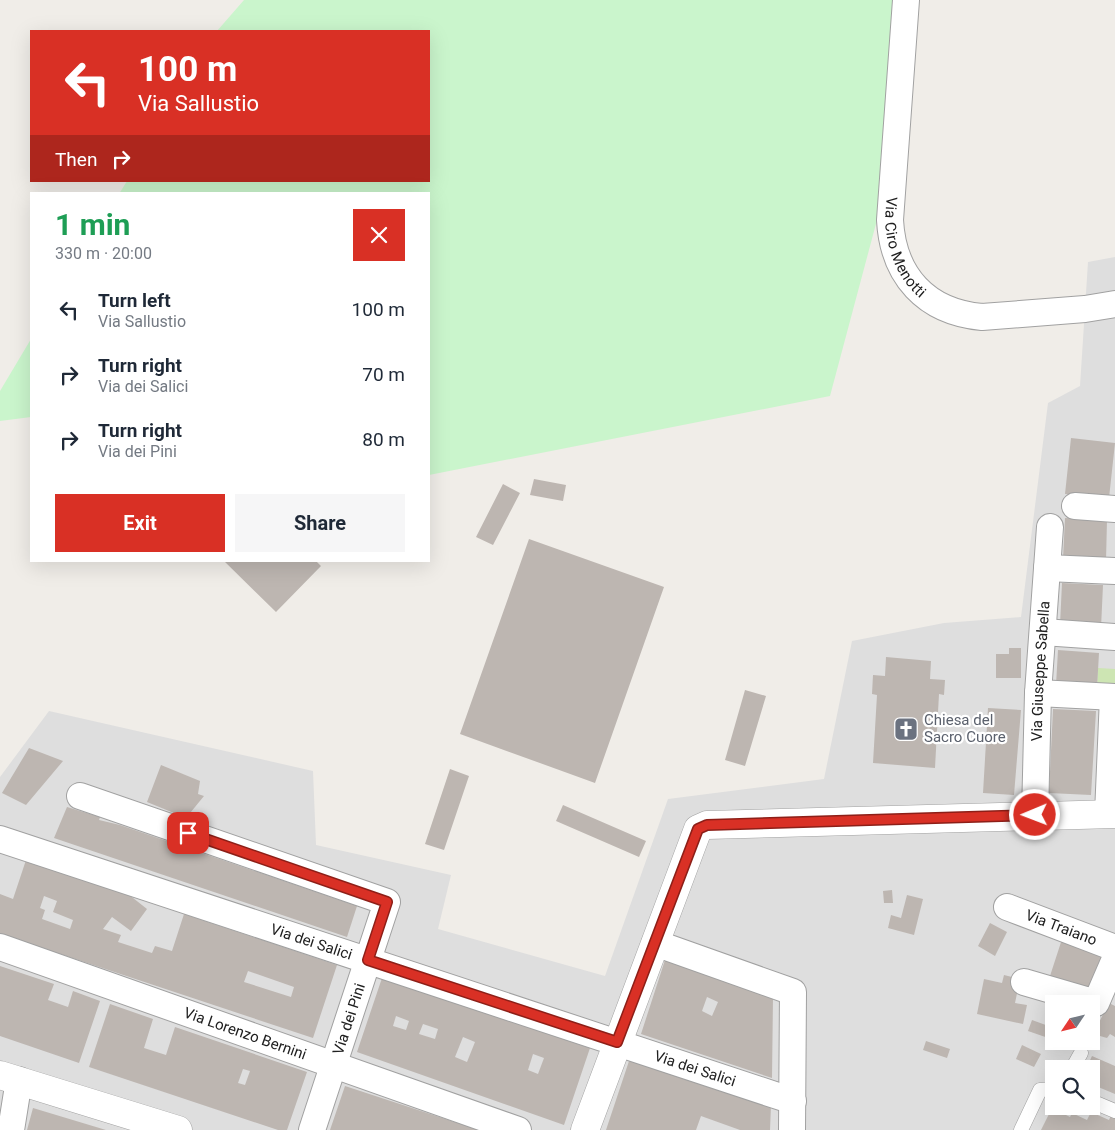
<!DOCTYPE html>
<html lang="en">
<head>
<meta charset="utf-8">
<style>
  body { margin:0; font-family:Roboto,sans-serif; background:#f6f6f7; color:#1f2937; height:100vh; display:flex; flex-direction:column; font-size:19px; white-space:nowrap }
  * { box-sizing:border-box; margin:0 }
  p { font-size:16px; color:#747a83 }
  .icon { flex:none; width:28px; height:28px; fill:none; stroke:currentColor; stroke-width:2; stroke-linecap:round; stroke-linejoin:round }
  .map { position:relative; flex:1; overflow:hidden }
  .drawer { position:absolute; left:30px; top:192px; width:400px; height:370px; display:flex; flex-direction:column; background:#fff; border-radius:0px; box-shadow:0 5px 20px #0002 }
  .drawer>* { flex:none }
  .guide { position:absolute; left:30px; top:30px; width:400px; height:152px; border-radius:0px; box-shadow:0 5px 20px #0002; background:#d93025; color:#fff; overflow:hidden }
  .needle { width:32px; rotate:235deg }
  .buttons { position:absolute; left:1045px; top:995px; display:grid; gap:10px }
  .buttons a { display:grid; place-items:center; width:55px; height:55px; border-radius:0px; background:#fff; box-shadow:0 5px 20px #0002; font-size:25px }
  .pin { position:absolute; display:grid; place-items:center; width:42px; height:42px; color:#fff; margin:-21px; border-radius:10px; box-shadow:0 2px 8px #0006 }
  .me { position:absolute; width:55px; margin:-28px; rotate:269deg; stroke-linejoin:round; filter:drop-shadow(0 0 4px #0008) }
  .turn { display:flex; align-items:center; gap:18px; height:105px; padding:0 25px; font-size:22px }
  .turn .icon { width:65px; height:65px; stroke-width:2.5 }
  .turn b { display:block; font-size:35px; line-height:42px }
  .then { display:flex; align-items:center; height:48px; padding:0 25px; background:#0003; gap:10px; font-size:19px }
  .round { display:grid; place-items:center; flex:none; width:52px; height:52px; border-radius:0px; background:#f6f6f7 }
  .summary { display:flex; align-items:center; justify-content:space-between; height:85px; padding:0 25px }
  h1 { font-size:30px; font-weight:700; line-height:38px; color:#1e9e55 }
  .cta { display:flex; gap:10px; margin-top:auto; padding:10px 25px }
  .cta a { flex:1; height:58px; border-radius:0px; background:#d93025; color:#fff; font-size:20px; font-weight:700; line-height:58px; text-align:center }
  .cta a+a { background:#f6f6f7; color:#1f2937 }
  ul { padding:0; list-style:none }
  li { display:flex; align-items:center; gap:15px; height:65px; padding:0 25px }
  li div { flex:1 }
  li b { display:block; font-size:19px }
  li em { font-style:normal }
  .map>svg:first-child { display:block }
  .residential { fill:#dedede; fill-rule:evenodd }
  .grass { fill:#cde5b3 }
  .park { fill:#caf5cc }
  .building { fill:#bdb6b1; fill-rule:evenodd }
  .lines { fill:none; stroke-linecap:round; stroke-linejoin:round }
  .service-casing { stroke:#a1a1a1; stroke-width:15 }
  .minor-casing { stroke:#a1a1a1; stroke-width:28 }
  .tertiary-casing { stroke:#a1a1a1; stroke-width:29 }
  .service { stroke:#fff; stroke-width:14 }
  .minor { stroke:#fff; stroke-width:26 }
  .tertiary { stroke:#fff; stroke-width:28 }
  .route-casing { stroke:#8d1f18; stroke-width:12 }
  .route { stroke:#d93025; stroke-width:9 }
  .labels { text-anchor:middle; stroke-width:4.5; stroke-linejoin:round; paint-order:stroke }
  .street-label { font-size:15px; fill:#202020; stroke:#fff }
  .worship-label { font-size:15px; fill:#5b616d; stroke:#fff; text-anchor:start }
</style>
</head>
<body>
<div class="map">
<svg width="1115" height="1130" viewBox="0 0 1115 1130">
  <rect width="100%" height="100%" fill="#f0ede8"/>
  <!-- residential -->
  <path class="residential" d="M1115,257V1130H0V777L49,711L313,771L316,845L451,875L438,929L605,976L668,799L824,779L852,641L944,623L1021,617L1048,403L1080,386L1088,262ZM1054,1004H1091V1041H1054ZM1054,1069H1091V1106H1054Z"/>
  <!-- grass -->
  <path class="grass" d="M1098,668L1115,669V689L1097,688Z"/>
  <!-- park -->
  <path class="park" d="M244,0H894L881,205L830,396L429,475V194H119L127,181H429V31H217Z
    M31,339V417L0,421V391Z"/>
  <!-- building -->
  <path class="building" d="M1071,438L1115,443L1109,498L1065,494Z
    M534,479L566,485L563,501L530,495Z
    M503,484L520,493L493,545L476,537Z
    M1065,518L1107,520L1106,561L1063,559Z
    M529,539L664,587L595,783L460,734Z
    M224,561H316L321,566L276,612Z
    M1062,583L1103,585L1101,628L1060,625Z
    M1009,648H1021V678H996V654H1009Z
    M1058,650L1099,653L1097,688L1056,685Z
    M886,657L931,661L930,679L945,680L944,695L939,694L935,768L873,763L877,695L872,694L873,675L885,676Z
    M745,690L766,696L745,766L725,760Z
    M988,708L1021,710L1014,795L983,793Z
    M1053,709L1096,711L1091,795L1049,793Z
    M29,748L63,761L26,805L2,793Z
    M161,765L200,781L198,794L204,796L186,818L147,802Z
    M450,769L469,776L444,850L425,844Z
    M563,805L646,841L639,857L556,821Z
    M67,807L100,817L99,820L120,825L357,906L347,937L54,838Z
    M26,860L128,894L147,909L131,931L112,917L103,929L121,935L118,942L152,953L155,946L172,951L184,914L337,965L313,1038L0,934V894L13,899ZM44,896L57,901L53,912L73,920L70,929L42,919L45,910L40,908ZM248,971L294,987L291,997L244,982Z
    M892,890L893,903H884L883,891Z
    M907,895L923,899L914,935L888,928L891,915L901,918Z
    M990,923L1007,932L995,956L978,946Z
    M1063,936L1109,952L1095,992L1050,976Z
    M665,960L773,997L772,1078L641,1034ZM707,997L718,1002L712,1016L702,1011Z
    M0,966L54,984L48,1000L68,1007L73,991L100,1001L79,1063L0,1036Z
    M1004,975L1020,979L1015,1003L1027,1005L1023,1024L977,1014L984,979L1002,983Z
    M382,978L590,1048L564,1125L357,1052ZM396,1016L409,1021L406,1030L393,1026ZM423,1024L438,1029L435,1039L419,1034ZM463,1037L475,1042L467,1062L455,1057ZM533,1054L544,1058L538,1074L528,1070Z
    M1109,1003L1115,1006V1037L1110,1034L1107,1038L1093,1034Z
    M110,1004L153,1019L144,1048L166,1055L175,1027L307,1072L287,1130H278L89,1067ZM243,1069L250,1071L245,1085L238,1083Z
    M1032,1020L1054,1028V1040L1028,1031Z
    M926,1041L950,1049L947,1058L923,1050Z
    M1022,1045L1041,1054L1034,1067L1016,1059Z
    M1092,1056L1115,1066V1094L1091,1084V1069H1086Z
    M629,1061L771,1105L770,1130H740L701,1116L696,1130H606Z
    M345,1086L479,1130H330Z
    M33,1108L106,1130H27Z
    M1052,1108L1070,1117L1072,1113L1087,1120L1091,1112L1109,1120L1112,1113L1115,1115V1130H1041Z"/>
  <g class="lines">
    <!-- service casing -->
    <g class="service-casing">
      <path id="service" d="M1072,1069L1081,1053
        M1091,1101L1115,1111
        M1021,1130L1040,1090L1054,1089"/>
    </g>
    <!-- minor casing -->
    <g class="minor-casing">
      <g id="minor">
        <path id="s1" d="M906,0L890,220C893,276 926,312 982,317L1085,309L1115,304"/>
        <path d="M1075,506L1115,509"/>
        <path d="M1047,568L1115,571"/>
        <path d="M1043,632L1115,637"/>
        <path d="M1038,693L1115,697"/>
        <path d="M80,796L387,902L312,1130"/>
        <path d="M1108,814L1113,697"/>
        <path id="s2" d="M1035,815L1038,693L1050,527"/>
        <path id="s3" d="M0,839L793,1101"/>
        <path id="s4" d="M1007,907L1115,948"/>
        <path d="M655,943L793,992L792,1130"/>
        <path id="s5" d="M0,947L518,1130"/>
        <path d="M1024,982L1096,1003L1115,959"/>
        <path d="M11,1130L19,1080"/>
      </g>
    </g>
    <!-- tertiary casing -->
    <g class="tertiary-casing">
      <path id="tertiary" d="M0,1075L178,1130
        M585,1130L698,829L707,825L1115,814"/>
    </g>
    <!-- service -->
    <use href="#service" class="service"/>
    <!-- minor -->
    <use href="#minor" class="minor"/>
    <!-- tertiary -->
    <use href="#tertiary" class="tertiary"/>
  </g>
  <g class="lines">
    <!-- route casing -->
    <g class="route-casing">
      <path id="route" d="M188,833L387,902L368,960L617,1042L698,829L707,825L1035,815"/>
    </g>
    <!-- route -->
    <use href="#route" class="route"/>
  </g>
  <!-- icons -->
  <defs>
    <g id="church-square" transform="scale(1.25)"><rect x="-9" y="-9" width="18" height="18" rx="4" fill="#6b7280" stroke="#fff"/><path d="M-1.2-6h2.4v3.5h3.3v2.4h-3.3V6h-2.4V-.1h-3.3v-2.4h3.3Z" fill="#fff"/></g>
  </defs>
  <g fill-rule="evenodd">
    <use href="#church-square" x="906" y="729"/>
  </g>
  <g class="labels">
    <!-- street labels -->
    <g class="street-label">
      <text dy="5" stroke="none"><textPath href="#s1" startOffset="251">Via Ciro Menotti</textPath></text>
      <text dy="5" stroke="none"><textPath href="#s2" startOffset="144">Via Giuseppe Sabella</textPath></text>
      <text dy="5" stroke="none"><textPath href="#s4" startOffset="58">Via Traiano</textPath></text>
      <text dy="5" stroke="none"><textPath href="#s3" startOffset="328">Via dei Salici</textPath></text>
      <text transform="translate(349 1019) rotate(-72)" y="5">Via dei Pini</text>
      <text dy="5" stroke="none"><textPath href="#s5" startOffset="260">Via Lorenzo Bernini</textPath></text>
      <text dy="5" stroke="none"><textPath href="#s3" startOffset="732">Via dei Salici</textPath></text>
    </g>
    <!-- worship labels -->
    <g class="worship-label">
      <text x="924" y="725">Chiesa del<tspan x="924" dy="17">Sacro Cuore</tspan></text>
    </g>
  </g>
</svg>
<div class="buttons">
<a><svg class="needle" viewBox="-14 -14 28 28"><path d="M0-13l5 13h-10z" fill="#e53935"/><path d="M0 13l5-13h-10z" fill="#747a83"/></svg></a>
<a><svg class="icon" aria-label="search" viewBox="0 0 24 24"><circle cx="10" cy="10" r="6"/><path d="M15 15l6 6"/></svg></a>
</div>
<div class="pin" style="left:188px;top:833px;background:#d93025"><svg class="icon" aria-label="arrive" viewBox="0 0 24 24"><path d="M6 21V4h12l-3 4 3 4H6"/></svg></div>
<svg class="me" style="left:1035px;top:815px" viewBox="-20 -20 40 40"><circle r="17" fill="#d93025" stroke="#fff" stroke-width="3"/><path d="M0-11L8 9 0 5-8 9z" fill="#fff"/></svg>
<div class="guide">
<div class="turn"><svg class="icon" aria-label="left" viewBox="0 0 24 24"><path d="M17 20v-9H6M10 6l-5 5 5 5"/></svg><div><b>100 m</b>Via Sallustio</div></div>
<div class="then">Then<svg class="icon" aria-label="right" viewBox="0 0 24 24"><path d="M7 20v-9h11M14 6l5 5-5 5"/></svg></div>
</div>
<section class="drawer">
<div class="summary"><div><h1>1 min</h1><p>330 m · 20:00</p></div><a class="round" style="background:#d93025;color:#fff"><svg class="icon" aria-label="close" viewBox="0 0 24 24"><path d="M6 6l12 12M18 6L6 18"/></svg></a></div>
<ul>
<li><svg class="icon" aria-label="left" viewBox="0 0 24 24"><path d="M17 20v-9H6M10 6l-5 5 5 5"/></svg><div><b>Turn left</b><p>Via Sallustio</p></div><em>100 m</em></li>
<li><svg class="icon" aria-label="right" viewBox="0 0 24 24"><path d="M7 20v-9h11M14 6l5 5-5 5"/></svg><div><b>Turn right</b><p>Via dei Salici</p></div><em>70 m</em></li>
<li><svg class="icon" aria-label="right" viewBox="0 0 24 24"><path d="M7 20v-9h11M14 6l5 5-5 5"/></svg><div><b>Turn right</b><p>Via dei Pini</p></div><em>80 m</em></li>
</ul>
<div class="cta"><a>Exit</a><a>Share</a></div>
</section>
</div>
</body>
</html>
